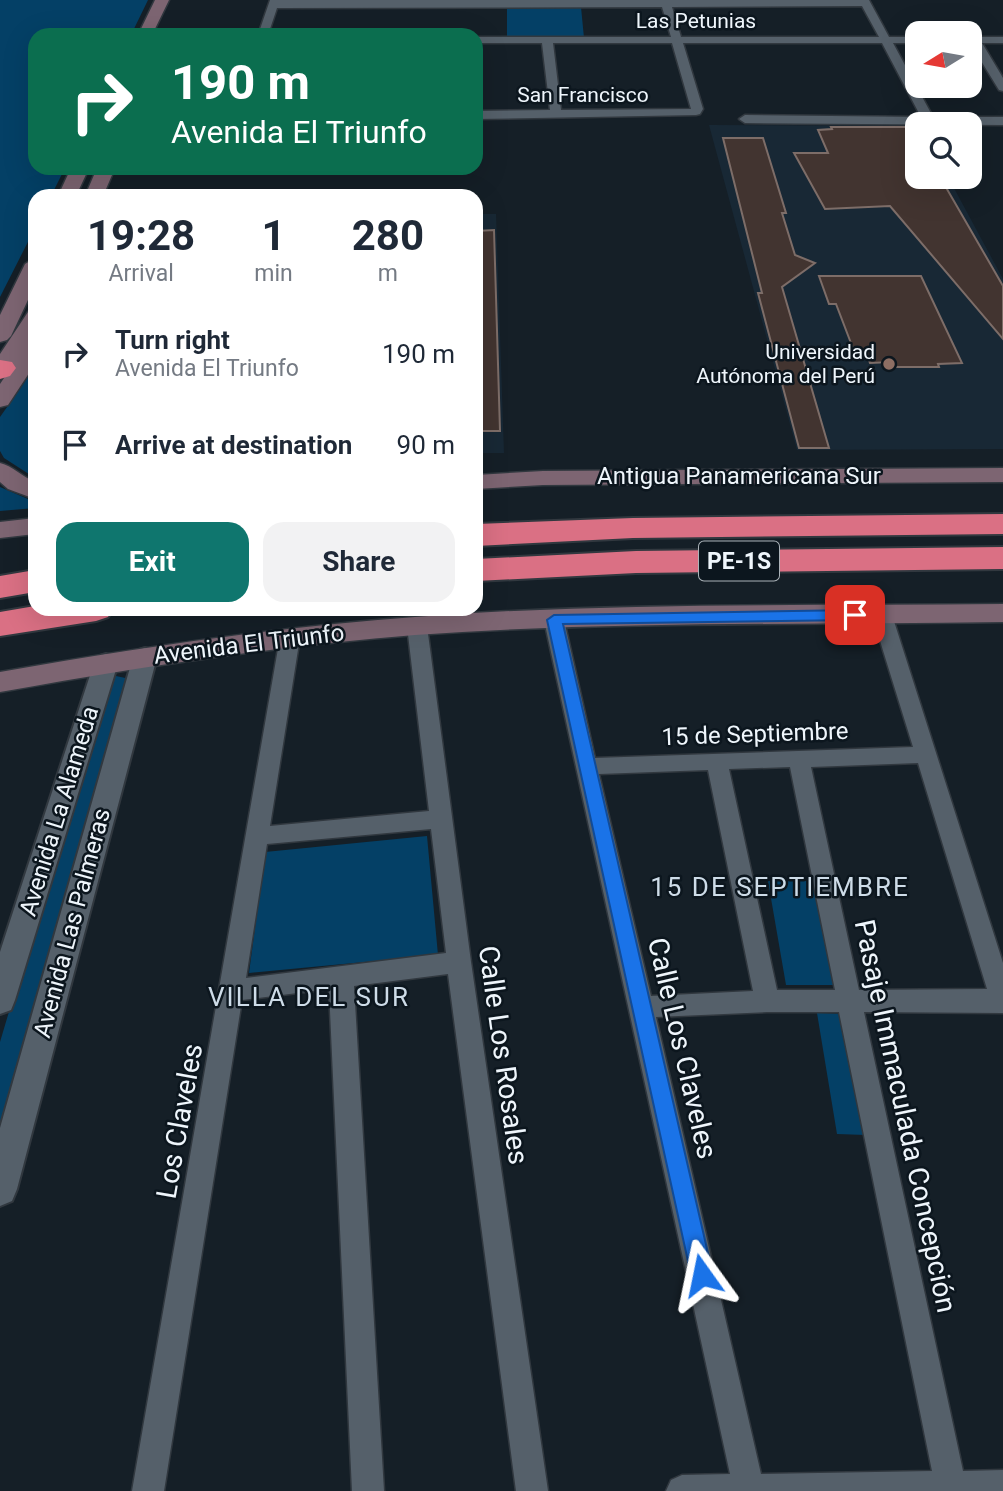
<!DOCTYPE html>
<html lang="en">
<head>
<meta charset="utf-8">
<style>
  body { margin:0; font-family:Roboto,sans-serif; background:#f2f2f3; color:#1f2937; height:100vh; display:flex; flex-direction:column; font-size:26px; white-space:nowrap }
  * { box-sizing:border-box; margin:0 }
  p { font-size:23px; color:#747a83 }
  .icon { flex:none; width:38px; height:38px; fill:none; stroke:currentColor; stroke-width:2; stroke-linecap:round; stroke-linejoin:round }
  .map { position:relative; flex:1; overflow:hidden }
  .details { position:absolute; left:28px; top:189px; width:455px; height:427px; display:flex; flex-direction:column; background:#fff; border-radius:21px; box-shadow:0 7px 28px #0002 }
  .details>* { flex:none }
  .hud { position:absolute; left:28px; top:28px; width:455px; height:147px; border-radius:21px; box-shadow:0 7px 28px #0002; background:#0b6e4f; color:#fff; overflow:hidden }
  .needle { width:46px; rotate:259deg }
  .controls { position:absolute; left:905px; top:21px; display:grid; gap:14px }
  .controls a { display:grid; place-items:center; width:77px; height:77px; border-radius:14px; background:#fff; box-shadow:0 7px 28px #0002; font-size:35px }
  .pin { position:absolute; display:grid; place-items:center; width:60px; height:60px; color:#fff; margin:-30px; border-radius:14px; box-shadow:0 4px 10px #0006 }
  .me { position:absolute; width:77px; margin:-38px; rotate:348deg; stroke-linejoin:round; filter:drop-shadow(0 0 5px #0008) }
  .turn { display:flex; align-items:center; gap:24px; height:147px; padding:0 28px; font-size:32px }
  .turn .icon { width:91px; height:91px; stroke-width:2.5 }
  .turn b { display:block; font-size:49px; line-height:60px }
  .eta { display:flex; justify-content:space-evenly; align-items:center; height:119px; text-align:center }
  .eta b { font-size:42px; font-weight:700; line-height:49px }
  .primary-button { display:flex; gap:14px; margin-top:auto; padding:14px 28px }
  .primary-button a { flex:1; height:80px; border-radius:21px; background:#0f766e; color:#fff; font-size:28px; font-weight:700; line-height:80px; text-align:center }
  .primary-button a+a { background:#f2f2f3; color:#1f2937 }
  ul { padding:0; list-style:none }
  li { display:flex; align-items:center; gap:21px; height:91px; padding:0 28px }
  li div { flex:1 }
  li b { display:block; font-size:26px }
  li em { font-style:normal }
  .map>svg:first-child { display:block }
  .built { fill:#182835 }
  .green { fill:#044066 }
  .building { fill:#423430; stroke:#7d6d68; stroke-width:2 }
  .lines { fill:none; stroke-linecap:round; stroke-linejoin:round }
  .minor-casing { stroke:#31383f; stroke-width:3 }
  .tertiary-casing { stroke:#31383f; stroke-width:4 }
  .secondary-casing { stroke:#31383f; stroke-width:3 }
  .motorway-casing { stroke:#31383f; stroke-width:4 }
  .minor { fill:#55606a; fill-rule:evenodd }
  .tertiary { fill:#55606a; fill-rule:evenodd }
  .secondary { fill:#7d6572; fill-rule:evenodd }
  .motorway { fill:#da7084; fill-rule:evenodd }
  .route { fill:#1a73e8; stroke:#114b97; stroke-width:2 }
  .education-dot { fill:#8d6e63; stroke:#0c161e; stroke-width:2.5 }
  .labels { text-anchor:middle; stroke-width:5; stroke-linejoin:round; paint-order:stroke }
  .far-street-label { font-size:21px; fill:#eff6fc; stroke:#0c161e }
  .far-poi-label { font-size:21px; fill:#eff6fc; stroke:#0c161e; text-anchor:end }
  .shield { fill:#0c161e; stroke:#abb3b9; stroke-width:2 }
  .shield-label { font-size:23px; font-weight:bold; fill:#eff6fc }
  .street-label { font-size:24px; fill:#eff6fc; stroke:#0c161e }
  .neighbourhood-label { font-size:26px; letter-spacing:2px; fill:#cedce8; stroke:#0c161e }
  .near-street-label { font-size:28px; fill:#eff6fc; stroke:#0c161e }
</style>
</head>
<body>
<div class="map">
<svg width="1003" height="1491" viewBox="0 0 1003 1491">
  <rect width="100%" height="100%" fill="#151f27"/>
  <!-- built -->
  <path class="built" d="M709,125L917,126V177H948L1003,279V449L797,450Z
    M476,214H496L504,453H476Z"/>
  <!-- green -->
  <path class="green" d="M0,0H148L131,35H35V168H65L51,196H35V228L0,297Z
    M507,7H581L584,38H507Z
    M31,373L35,382V478L4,458L0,451V417Z
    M0,487L35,502V508L0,511Z
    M116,676L130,679L0,1155V1042L107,681Z
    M427,836L438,955L249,973L265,852Z
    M768,881H813L834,985H786Z
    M817,1013L844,1014L866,1135L837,1134Z"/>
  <!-- building -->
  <path class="building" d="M831,127H911L917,138V177H940L1003,286V339L890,206L825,209L794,153H828L818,130L832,129Z
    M723,138H763L786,213H782L795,255L815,263L782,287L829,448H799L758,293H762Z
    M494,230L500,431H476V231Z
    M819,276H921L962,363L938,364L939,367H893L892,362L870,363L865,350L854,351L836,304H829Z"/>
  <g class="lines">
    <!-- minor casing -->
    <g class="minor-casing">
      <path id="minor" d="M270,0H869L889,37H917V43H893L933,117H1003V125L745,123L739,119L745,115L921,117L882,43H683L703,109L700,114L696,115L476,119V111L550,110L542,43H476V37H671L662,7L277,8L268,35H258ZM862,6L879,37H681L672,7ZM553,43H672L691,109L561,110Z
        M970,37H1003V43H982L1003,78V91L999,90L970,43Z
        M882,608L889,610L892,615L1003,963V1013L864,1012L963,1471L1003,1470V1491H666L671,1480L682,1475L730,1474L544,620L547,615H561L564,620L595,758L913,747L872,615L875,610ZM918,763L987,989L859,990L811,767ZM790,767L835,990H777L729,769ZM708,770L753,991L651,996L599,774ZM767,1012H839L932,1471L761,1474L656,1017Z
        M417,619L424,621L427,626L471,962L548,1491H516L448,974L354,986L384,1491H352L329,989L242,1000L164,1491H132L280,637L283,632H297L300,637L270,826L429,811L407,626L410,621ZM431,829L446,953L246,978L267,844Z"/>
    </g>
    <!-- tertiary casing -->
    <g class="tertiary-casing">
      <path id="tertiary" d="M145,648L154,651L157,657L17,1189L12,1201L0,1206V1128L133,657L136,651Z
        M106,654L115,657L118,663L15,1000L11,1010L0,1014V952L94,663L97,657Z"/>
    </g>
    <!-- secondary casing -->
    <g class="secondary-casing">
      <path id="secondary" d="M155,0H169L152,35H138Z
        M71,168H89L76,196H58Z
        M97,168H115L103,196H85Z
        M35,258V285L11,336L7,340L0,342V315L25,264Z
        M35,310V332L28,343L35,342V364L8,405L0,407V384L12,366H0V354L28,312Z
        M0,463C13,466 22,477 35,482V499L8,489L0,482Z
        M1003,468V482L543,485L476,489V475L543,471Z
        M35,518V534L0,538V522Z
        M1003,604V622C807,625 610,621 415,635C276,646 137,667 0,692V672C137,648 276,627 415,617C610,602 807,606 1003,604Z"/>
    </g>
    <!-- motorway casing -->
    <g class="motorway-casing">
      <path id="motorway" d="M0,360L12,362L16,368L10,376L0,379Z
        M1003,514V534L633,538L476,546V524L633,518Z
        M1003,547V569L636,573L476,581V559L636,551Z
        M35,570V592L0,598V576Z
        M35,606V609H113L108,617L96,621L0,636V612Z"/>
    </g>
    <!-- minor -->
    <use href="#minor" class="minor"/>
    <!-- tertiary -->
    <use href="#tertiary" class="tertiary"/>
    <!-- secondary -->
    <use href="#secondary" class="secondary"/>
    <!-- motorway -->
    <use href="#motorway" class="motorway"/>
  </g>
  <!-- route -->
  <path class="route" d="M855,610L862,615L855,620L563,624L713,1275L709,1283L702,1286L694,1283L691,1275L547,620L554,615Z"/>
  <!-- markers -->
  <circle class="education-dot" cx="889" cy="364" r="7"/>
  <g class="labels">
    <!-- far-street labels -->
    <g class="far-street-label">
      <text x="696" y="28">Las Petunias</text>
      <text x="583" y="102">San Francisco</text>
    </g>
    <!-- far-poi labels -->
    <g class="far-poi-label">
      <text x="875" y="359">Universidad<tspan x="875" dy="24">Autónoma del Perú</tspan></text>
    </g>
    <!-- shield labels -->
    <rect class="shield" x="699" y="541.5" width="80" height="39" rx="5"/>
    <g class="shield-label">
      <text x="739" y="569">PE-1S</text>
    </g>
    <!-- street labels -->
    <g class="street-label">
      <text x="739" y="484">Antigua Panamericana Sur</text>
      <text transform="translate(249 644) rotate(-7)" y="8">Avenida El Triunfo</text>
      <text transform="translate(755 734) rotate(-2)" y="8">15 de Septiembre</text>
      <text transform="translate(59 811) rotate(-73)" y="8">Avenida La Alameda</text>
      <text transform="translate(72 923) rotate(-75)" y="8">Avenida Las Palmeras</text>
    </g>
    <!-- neighbourhood labels -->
    <g class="neighbourhood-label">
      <text x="780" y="896">15 DE SEPTIEMBRE</text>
      <text x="309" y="1006">VILLA DEL SUR</text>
    </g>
    <!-- near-street labels -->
    <g class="near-street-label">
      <text transform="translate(683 1048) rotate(77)" y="10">Calle Los Claveles</text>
      <text transform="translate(504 1055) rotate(82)" y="10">Calle Los Rosales</text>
      <text transform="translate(906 1116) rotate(78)" y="10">Pasaje Immaculada Concepción</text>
      <text transform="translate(179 1121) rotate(-80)" y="10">Los Claveles</text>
    </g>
  </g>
</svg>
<div class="controls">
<a><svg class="needle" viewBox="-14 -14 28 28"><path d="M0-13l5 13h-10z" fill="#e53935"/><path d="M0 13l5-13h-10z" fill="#747a83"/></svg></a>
<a><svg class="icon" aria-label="search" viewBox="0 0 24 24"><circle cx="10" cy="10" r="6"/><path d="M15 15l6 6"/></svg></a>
</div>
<div class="pin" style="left:855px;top:615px;background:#d93025"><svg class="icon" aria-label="arrive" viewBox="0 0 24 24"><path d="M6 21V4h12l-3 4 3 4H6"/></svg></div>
<svg class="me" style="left:702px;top:1275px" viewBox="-20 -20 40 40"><path d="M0-17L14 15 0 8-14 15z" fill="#1a73e8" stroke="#fff" stroke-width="4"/></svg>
<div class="hud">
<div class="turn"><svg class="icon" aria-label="right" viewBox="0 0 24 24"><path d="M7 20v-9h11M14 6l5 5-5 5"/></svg><div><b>190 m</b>Avenida El Triunfo</div></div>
</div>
<section class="details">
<div class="eta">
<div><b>19:28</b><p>Arrival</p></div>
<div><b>1</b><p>min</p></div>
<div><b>280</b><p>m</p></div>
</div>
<ul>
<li><svg class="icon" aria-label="right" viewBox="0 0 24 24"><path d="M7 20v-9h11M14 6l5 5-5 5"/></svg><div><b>Turn right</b><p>Avenida El Triunfo</p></div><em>190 m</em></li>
<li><svg class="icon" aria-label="arrive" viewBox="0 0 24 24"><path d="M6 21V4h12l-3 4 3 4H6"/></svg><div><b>Arrive at destination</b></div><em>90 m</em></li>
</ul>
<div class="primary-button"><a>Exit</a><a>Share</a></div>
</section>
</div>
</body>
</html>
